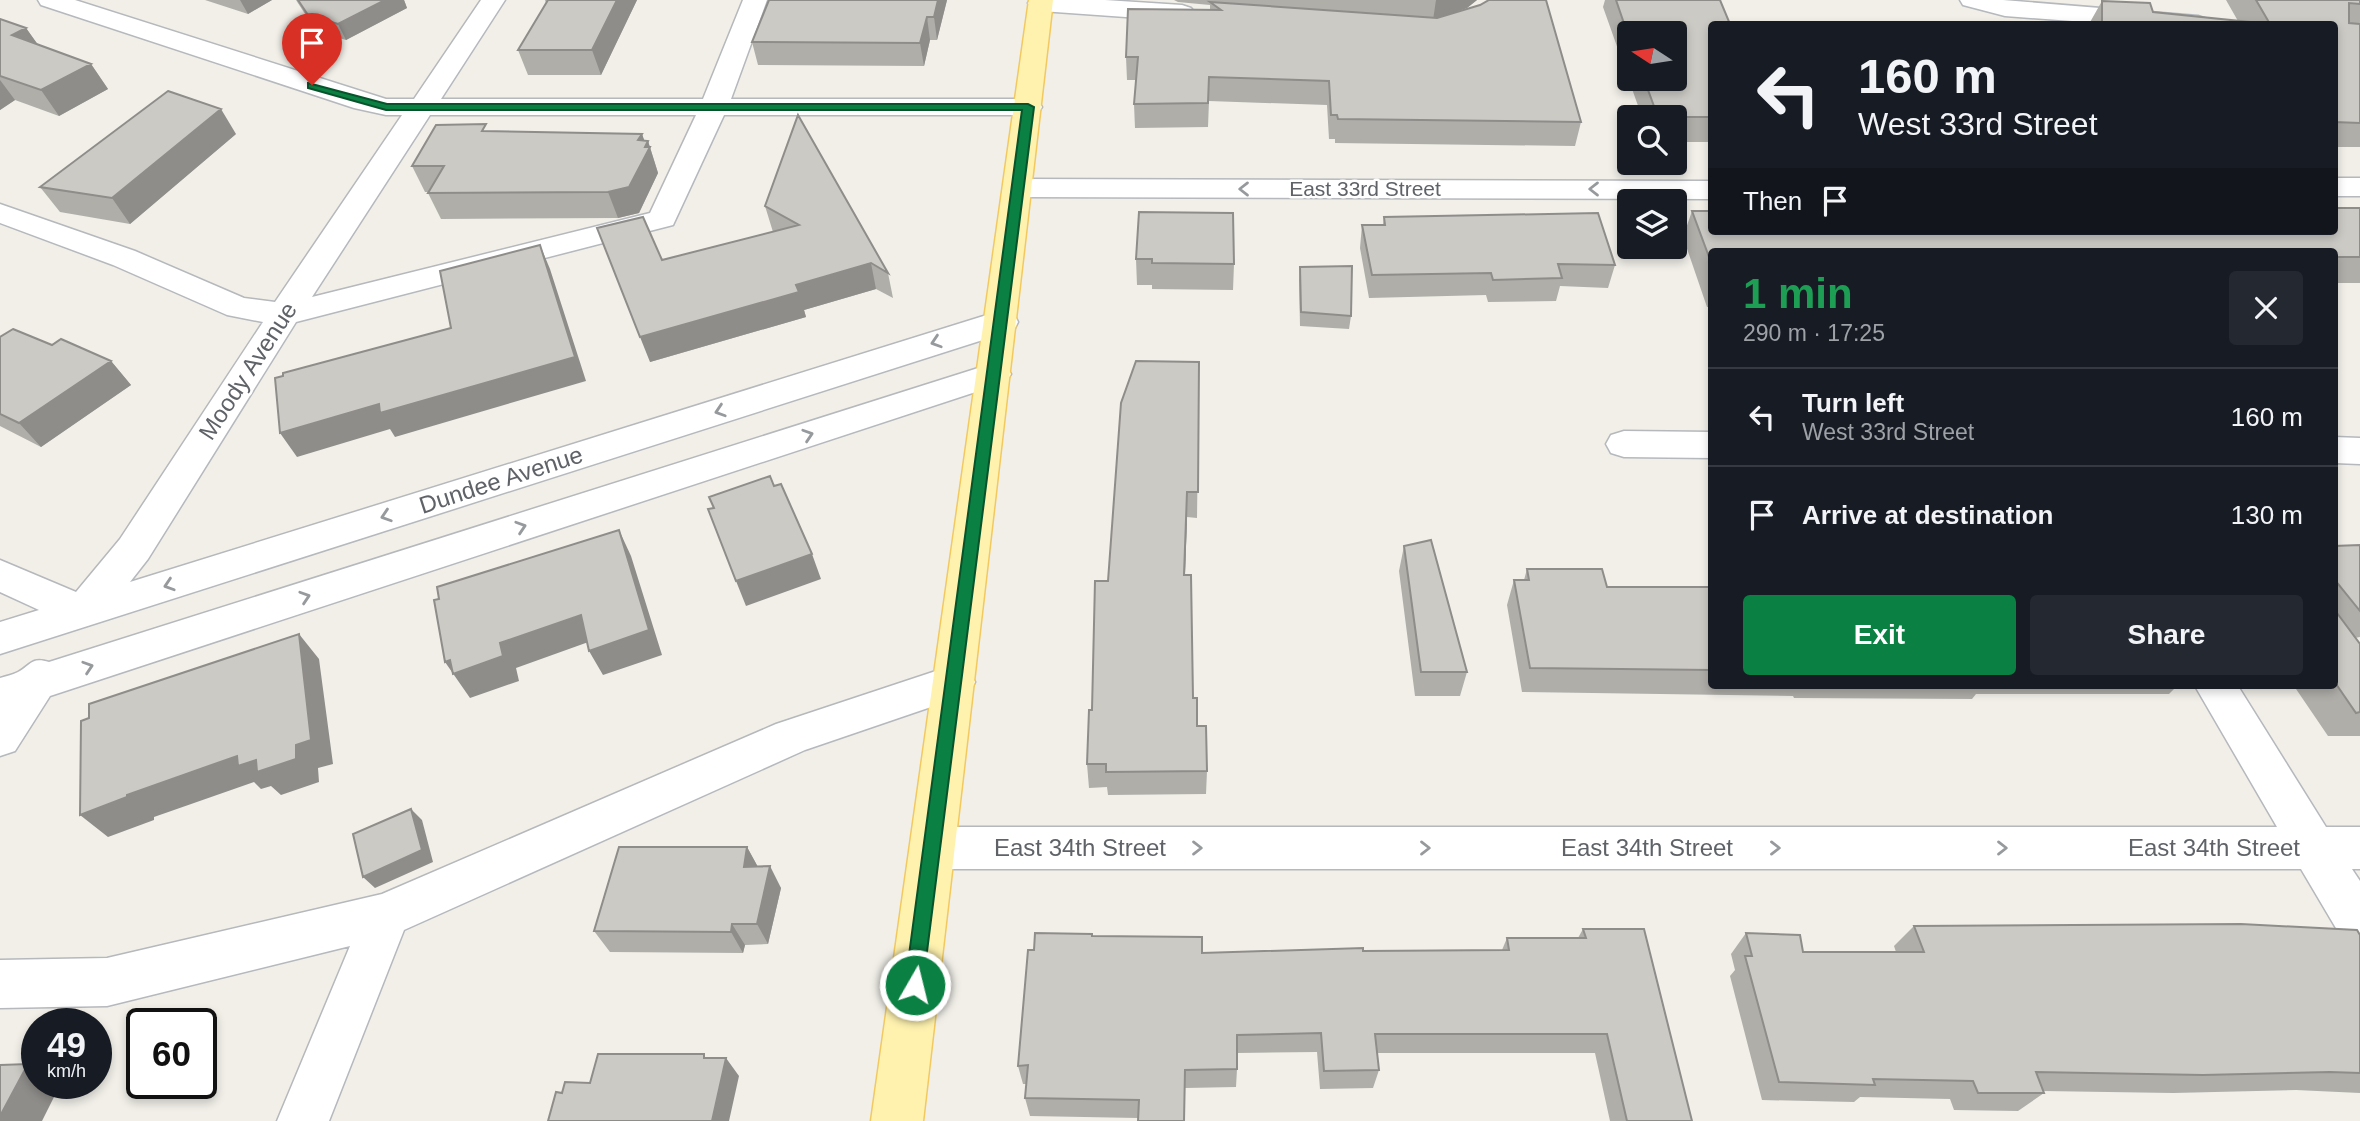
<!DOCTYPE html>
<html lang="en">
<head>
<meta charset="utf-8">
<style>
  body { margin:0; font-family:Arial,sans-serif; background:#242831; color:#f1f3f6; height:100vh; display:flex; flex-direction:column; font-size:26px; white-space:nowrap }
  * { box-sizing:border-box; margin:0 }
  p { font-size:23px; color:#9ea1a6 }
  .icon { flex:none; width:38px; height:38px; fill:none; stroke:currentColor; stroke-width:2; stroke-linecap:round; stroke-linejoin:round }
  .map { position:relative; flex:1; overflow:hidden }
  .details { position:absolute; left:1708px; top:248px; width:630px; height:441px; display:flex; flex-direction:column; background:#171b24; border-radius:7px; box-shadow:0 4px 10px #0003 }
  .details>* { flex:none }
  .guide { position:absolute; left:1708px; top:21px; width:630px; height:214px; border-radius:7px; box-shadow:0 4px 10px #0003; background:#171b24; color:#f1f3f6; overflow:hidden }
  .needle { width:46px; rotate:282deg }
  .fabs { position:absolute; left:1617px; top:21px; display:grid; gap:14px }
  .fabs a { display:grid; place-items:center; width:70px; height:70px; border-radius:7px; background:#171b24; box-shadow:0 4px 10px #0003; font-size:35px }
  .speed { position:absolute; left:21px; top:1008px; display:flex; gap:14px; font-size:35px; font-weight:700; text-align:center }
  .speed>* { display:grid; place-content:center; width:91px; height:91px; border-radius:50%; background:#171b24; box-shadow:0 4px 10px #0003; line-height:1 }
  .speed small { font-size:18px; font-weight:400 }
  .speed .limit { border:4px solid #111; border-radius:10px; background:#fff; color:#111 }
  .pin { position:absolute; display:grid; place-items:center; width:60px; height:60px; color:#fff; margin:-72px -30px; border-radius:50% 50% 50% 0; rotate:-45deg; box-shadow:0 0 7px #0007 }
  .pin .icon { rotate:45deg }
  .me { position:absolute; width:77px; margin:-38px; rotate:8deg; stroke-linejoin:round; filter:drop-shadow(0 0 5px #0008) }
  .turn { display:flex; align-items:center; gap:24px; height:147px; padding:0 35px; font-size:32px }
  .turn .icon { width:91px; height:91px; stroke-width:2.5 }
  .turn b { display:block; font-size:49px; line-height:60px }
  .then { display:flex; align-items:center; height:66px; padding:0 35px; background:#0003; gap:14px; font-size:26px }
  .round { display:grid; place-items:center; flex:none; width:74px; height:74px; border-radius:7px; background:#242831 }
  .overview { display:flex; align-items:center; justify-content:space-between; height:119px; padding:0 35px }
  h1 { font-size:42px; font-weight:600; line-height:52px; color:#1e9e55 }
  .primary-button { display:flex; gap:14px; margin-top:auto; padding:14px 35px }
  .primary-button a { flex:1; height:80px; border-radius:7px; background:#0b8043; color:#fff; font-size:28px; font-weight:600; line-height:80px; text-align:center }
  .primary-button a+a { background:#242831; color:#f1f3f6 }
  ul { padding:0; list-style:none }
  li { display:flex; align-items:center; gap:21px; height:98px; padding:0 35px; border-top:2px solid #363941 }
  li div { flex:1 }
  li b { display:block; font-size:26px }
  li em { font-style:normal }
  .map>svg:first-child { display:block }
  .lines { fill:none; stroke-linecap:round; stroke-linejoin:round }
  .minor-casing { stroke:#b5b8bc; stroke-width:3 }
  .major-casing { stroke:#f2c960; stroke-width:3 }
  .minor { fill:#fff; fill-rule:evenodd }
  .major { fill:#fff2af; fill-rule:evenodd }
  .wall { fill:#afaea9; fill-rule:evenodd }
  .shaded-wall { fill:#8f8d8a }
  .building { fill:#cccac5; stroke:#8f8d8a; stroke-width:2 }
  .oneway { stroke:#979a9d }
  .route { fill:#0b8043; stroke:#07532c; stroke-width:2 }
  .labels { text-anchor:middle; stroke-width:5; stroke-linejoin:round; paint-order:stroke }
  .far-street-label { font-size:21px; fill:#5f6368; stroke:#fff }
  .street-label { font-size:24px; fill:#5f6368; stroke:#fff }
</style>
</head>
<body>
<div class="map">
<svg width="2360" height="1121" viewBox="0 0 2360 1121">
  <rect width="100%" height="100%" fill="#f1efe8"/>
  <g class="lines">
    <!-- minor casing -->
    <g class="minor-casing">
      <path id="minor" d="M38,0H75L386,99H414L481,0H505L441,99H703L743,0H767L731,99H1028L1038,101L1042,107L1038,113L1028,115H724L673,225L296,322L148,559L130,582L990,314L1002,311L1014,314L1018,322L1014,330L0,654V622L39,610L0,592V560L76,592L120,539L263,322L227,315L113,265L0,223V204L135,251L244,298L275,302L402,115H386L354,108L41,5ZM430,115H696L650,213L312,297Z
        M1031,0H1105L1182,5L1191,8L1195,13L1191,18L1182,21L1041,11L1032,8L1028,3Z
        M1960,0H2003L2198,16L2207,19L2211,24H2112L2005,16L1963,5Z
        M2334,178H2360V196H2334Z
        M1018,179L1712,181V199L1018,197L1008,194L1003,188L1008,182Z
        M994,363L1006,366L1011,374L1006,382L50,696L15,751L0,756V678C6,676 12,675 18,672C30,666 31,656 49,662Z
        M1624,431L1712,432V458L1624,457L1611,453L1606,444L1611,435Z
        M2334,437L2360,438V464L2334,463Z
        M954,665L969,670L975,682L969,694L805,750L404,930L329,1121H277L350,946L107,1006L0,1008V960L107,958L382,894L776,724Z
        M2195,686H2238L2326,827H2360V869H2352L2360,881V946L2343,940L2301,869H933L917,863L910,848L917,833L933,827H2277Z"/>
    </g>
    <!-- major casing -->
    <g class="major-casing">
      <path id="major" d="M1029,0H1053L923,1121H871Z"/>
    </g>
    <!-- minor -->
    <use href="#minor" class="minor"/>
    <!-- major -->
    <use href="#major" class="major"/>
  </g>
  <!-- wall -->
  <path class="wall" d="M205,0H272L248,14Z
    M296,0H404L407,8L346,40L316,31Z
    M545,0H637L601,75H528L518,50L546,3Z
    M947,0L937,40H930L924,66L758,65L752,42Z
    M1174,0H1477L1467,8L1444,16L1581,122L1575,146L1335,143V139H1329L1327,105L1209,101L1208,127L1135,128L1134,104L1136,80H1127L1126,57L1210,10V5L1178,2Z
    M1605,0H1720L1712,24V142H1675V117H1642L1603,7ZM1629,33L1675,79H1629Z
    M2226,0H2360V147H2334V24H2089L2102,1L2153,12L2238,21Z
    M0,19L26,28L37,44L91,64L108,89L59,116L15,100L0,110Z
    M489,131L642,134L644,141H648L658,173L639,213L618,218L441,219L428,193V192H425L412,166Z
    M236,134L130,224L60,212L40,187Z
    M765,206L888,273L893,298L876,289L804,310L806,317L650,362L662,260L773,232Z
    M2360,208V283H2334V252H1712V307H1707L1683,237L1692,211L1712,231H2334Z
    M1139,212L1234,264L1233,290L1152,289V285H1137L1136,259Z
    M1384,217L1615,265L1608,288L1560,286L1556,301L1488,302L1486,295L1369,298L1360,248L1362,225H1383Z
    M1300,267L1351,316L1349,329L1300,326L1299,280Z
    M0,337L52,345L111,361L131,385L41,447L0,426Z
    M1199,362L1197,518L1187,517L1185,575L1193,698L1197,726L1207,771L1206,794L1108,795L1107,787L1089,788L1087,764L1092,710L1108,581Z
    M2360,545V637L2355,638L2360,644V736H2328L2294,686H2334V546Z
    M1404,546L1467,672L1460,696H1415L1399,571Z
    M1527,569L1607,587H1712V686H2177L2169,694H1976L1972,699L1794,698L1793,696L1522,692L1507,605L1514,580H1524Z
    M747,847L758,867L781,888L768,944L745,945L743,953L610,952L594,931Z
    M1914,926L2360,935V1093L2296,1090L2173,1093L2043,1091L2044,1093L2018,1111L1954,1110L1950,1099L1860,1097L1854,1102L1762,1100L1730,976L1735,970L1731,954L1746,933L1803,952H1896L1894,946Z
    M1583,929L1692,1121H1610L1595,1053H1377L1379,1070L1373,1088L1320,1089L1317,1052L1237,1053V1069L1236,1087L1185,1088L1138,1118L1030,1116L1025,1098L1027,1084H1023L1018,1066L1034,950L1093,936L1202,953L1502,950L1507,938H1578Z"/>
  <!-- shaded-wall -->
  <path class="shaded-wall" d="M240,0H272L248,14Z
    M385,0H404L407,8L346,40L338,24Z
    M617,0H637L601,75L592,50Z
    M938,0H947L937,40L934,17Z
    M1436,0H1477L1467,8L1433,20Z
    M927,17L930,40L924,66L920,43Z
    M26,28L44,53L12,35Z
    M91,64L108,89L59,116L41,90Z
    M0,80L15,100L0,110Z
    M221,109L236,134L130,224L112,198Z
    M642,134L646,145L648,141L658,173L639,213L618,218L608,192Z
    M540,245L550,269L586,381L395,437L390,429L297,457L280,433L379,404Z
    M871,263L876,289L804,310L806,317L650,362L640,337L796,285Z
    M111,361L131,385L41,447L19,423Z
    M1187,492V517L1184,600V575Z
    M619,530L631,556L662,655L603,675L589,651Z
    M812,554L821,579L746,606L736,581Z
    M581,615L594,640L516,668L519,681L470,698L445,662Z
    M299,634L319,659L333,764L318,768L319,782L281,795L271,786L261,789L254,782L154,817V820L108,837L80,815L127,795L237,756Z
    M411,809L422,820L433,862L375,888L363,877Z
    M747,847L759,869L744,867Z
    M770,866L781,888L768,944L757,924Z
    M732,924L745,945L743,953L731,932Z
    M726,1058L739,1076L729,1121H712Z
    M28,1064L37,1069V1083H61L42,1121H0V1116Z"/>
  <!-- building -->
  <path class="building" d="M298,0H385L338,24L308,15Z
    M548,0H617L592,50H518Z
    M769,0H938L934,17H927L920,43L752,42Z
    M1489,0H1546L1581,122L1338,119L1337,115H1331L1329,81L1209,77L1208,103L1134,104L1138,57H1126L1128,9L1221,10L1210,2L1437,18L1480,5Z
    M1616,0H1720L1730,24H1712V117H1658L1644,79H1675V33H1629V38Z
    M2256,0H2360V4L2349,3V23L2360,24V123L2334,122V24H2102V1L2150,3L2153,12L2270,24Z
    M0,19L26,28L12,35L91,64L41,90L0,76Z
    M168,91L221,109L112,198L40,187Z
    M798,115L888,273L871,263L796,285L799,292L640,337L597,228L643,217L662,260L799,225L765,206Z
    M486,124L482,131L642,134L638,140L648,141L645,147H650L629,187L608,192L428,193L444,166H412L436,125Z
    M2334,208H2360V257H2334V252H1712V265L1692,211H1712V231H2334Z
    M1139,212L1233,213L1234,264L1152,263V259H1136Z
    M1598,213L1615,265L1558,264L1562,278L1493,280L1491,273L1372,275L1362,225H1385L1384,217Z
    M540,245L575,357L380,413L379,404L280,433L275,378L283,376V373L451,328L440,271Z
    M1352,266L1351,316L1301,312L1300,267Z
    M13,329L52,345L61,339L111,361L19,423L0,414V337Z
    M1136,361L1199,362L1198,492H1187L1184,575H1191L1193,698H1197V726H1206L1207,771L1106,772V764H1087L1089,710H1092L1095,581H1108L1121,403Z
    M770,476L774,486L781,484L812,554L736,581L708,509L714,508L709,497Z
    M619,530L649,630L589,651L581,615L500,643L503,656L453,674L450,660L445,662L434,600L439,599L437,587Z
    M1431,540L1467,672H1421L1404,546Z
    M2360,545V611L2334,579V546Z
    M1527,569H1602L1607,587H1712V670L1530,668L1514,580H1529Z
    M2334,609L2360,644V712L2356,713L2334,681Z
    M299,634L311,740L296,745V759L257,772L256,760L238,766L237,756L127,795V797L80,815L81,721L89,718V704Z
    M411,809L422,850L363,877L353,834Z
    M619,847H747L744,867L770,866L757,924H732L731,932L594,931Z
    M2241,924L2357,930L2360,935V1073L2330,1072L2203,1075L2036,1072L2044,1093H1978L1973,1081L1873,1079L1875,1085L1779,1082L1745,956H1752L1746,933L1800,935L1803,952H1924L1914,926Z
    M1583,929H1644L1692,1121H1627L1607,1034H1375L1379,1070L1324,1071L1321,1033L1237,1035V1069L1185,1070L1184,1121H1138L1139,1100L1025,1098L1028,1065L1018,1066L1028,950H1034L1035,933L1092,934V936L1202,937V953L1363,948V951L1509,950L1507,938H1586Z
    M598,1054H704V1058H726L712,1121H548L556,1092L562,1093L565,1082L590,1083Z
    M28,1064L0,1116V1065Z"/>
  <!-- one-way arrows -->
  <defs><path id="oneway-chevron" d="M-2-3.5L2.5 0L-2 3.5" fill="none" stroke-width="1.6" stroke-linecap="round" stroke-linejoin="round" transform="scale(1.75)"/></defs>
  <g class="oneway">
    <use href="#oneway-chevron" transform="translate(1244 189) rotate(-180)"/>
    <use href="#oneway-chevron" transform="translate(1594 189) rotate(-180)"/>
    <use href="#oneway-chevron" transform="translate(936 342) rotate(162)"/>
    <use href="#oneway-chevron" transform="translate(720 411) rotate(162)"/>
    <use href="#oneway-chevron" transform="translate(808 435) rotate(-18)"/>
    <use href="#oneway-chevron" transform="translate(386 516) rotate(162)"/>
    <use href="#oneway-chevron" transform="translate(521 527) rotate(-18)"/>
    <use href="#oneway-chevron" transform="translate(169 585) rotate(162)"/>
    <use href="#oneway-chevron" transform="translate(305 597) rotate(-18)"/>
    <use href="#oneway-chevron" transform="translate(88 667) rotate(-18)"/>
    <use href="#oneway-chevron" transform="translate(1197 848)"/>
    <use href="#oneway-chevron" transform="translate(1425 848)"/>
    <use href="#oneway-chevron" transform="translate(1775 848)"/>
    <use href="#oneway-chevron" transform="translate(2002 848)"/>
  </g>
  <!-- route -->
  <path class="route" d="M308,83L387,104H1028L1034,107L922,991L915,994L908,991L905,985L1022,110H386L308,88Z"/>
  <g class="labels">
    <!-- far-street labels -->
    <g class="far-street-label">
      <text x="1365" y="196">East 33rd Street</text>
    </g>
    <!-- street labels -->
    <g class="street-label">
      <text transform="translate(248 371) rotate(-57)" y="8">Moody Avenue</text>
      <text transform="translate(501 480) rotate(-18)" y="8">Dundee Avenue</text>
      <text x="1080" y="856">East 34th Street</text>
      <text x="1647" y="856">East 34th Street</text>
      <text x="2214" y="856">East 34th Street</text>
    </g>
  </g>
</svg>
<div class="fabs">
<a><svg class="needle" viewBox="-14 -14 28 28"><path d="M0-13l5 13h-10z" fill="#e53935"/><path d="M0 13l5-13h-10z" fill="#9ea1a6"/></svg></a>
<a><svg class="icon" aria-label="search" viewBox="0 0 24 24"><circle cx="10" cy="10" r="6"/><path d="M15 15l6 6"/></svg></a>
<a><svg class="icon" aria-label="layers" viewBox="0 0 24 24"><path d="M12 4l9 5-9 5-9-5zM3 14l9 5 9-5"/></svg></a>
</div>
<div class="speed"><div>49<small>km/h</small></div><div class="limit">60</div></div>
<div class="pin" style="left:312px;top:85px;background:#d93025"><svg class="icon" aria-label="arrive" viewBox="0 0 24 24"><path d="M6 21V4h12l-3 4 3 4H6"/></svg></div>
<svg class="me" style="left:915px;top:985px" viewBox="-20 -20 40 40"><circle r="17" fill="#0b8043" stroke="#fff" stroke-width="3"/><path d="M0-11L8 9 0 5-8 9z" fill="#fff"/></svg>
<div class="guide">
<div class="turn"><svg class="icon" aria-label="left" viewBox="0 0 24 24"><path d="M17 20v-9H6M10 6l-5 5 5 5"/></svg><div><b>160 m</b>West 33rd Street</div></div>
<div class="then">Then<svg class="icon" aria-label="arrive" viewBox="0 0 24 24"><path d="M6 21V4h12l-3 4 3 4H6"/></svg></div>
</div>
<section class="details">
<div class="overview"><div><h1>1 min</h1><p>290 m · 17:25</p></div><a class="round"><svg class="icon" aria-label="close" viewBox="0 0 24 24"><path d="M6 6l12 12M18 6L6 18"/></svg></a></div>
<ul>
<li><svg class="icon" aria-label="left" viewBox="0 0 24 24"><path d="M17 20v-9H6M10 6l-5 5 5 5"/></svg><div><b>Turn left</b><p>West 33rd Street</p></div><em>160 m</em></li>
<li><svg class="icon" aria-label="arrive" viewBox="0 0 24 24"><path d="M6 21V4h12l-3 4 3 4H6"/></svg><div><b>Arrive at destination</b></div><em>130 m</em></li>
</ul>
<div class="primary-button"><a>Exit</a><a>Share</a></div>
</section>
</div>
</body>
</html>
